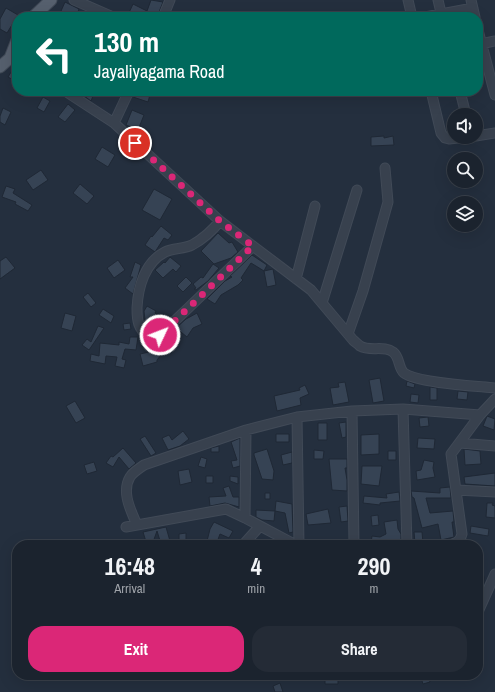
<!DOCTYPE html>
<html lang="en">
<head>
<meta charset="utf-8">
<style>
  body { margin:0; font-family:"Archivo Narrow",sans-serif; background:#242b36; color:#f1f3f6; height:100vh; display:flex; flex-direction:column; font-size:15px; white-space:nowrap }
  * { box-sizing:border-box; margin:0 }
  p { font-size:13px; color:#a0a4aa }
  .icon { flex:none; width:22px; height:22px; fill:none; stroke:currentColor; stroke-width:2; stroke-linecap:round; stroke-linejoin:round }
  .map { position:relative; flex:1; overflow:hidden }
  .panel { position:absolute; left:12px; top:540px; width:471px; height:140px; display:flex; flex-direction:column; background:#1b232e; border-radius:16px; box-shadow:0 4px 16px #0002,0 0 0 1px #39404a }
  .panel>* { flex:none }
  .banner { position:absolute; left:12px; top:12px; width:471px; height:84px; border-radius:16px; box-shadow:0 4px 16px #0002,0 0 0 1px #39404a; background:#00695c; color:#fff; overflow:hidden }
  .fabs { position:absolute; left:447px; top:108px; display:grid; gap:8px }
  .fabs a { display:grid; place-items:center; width:36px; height:36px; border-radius:50%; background:#1b232e; box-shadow:0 4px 16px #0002,0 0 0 1px #39404a; font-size:20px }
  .pin { position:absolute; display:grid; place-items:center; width:34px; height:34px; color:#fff; margin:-17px; border:2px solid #fff; border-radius:50%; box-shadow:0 1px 4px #0007 }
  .me { position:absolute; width:44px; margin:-22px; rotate:47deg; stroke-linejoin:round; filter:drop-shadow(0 0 3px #0008) }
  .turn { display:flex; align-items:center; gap:14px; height:84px; padding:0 16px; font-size:18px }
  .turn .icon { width:52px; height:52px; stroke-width:2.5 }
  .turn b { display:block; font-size:28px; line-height:34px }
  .eta { display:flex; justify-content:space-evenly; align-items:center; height:68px; text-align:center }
  .eta b { font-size:24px; font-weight:700; line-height:28px }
  .button { display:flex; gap:8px; margin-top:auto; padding:8px 16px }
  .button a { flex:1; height:46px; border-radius:16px; background:#db2777; color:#fff; font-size:16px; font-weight:700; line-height:46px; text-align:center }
  .button a+a { background:#242b36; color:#f1f3f6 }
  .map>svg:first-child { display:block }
  .building { fill:#364354; stroke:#1f2835 }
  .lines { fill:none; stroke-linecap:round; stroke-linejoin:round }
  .minor-casing { stroke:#414a57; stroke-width:11 }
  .major-casing { stroke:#414a57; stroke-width:13 }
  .minor { stroke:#38414e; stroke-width:9 }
  .major { stroke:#56606e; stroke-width:11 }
  .route { stroke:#db2777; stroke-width:7; stroke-dasharray:0 12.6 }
</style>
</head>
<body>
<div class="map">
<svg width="495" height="692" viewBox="0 0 495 692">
  <rect width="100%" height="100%" fill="#242f3e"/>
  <!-- building -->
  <path class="building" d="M151,0L163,2L157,17H152L141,13L139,17H127L133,4L147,11Z
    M65,2L79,9L76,17L61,11Z
    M6,8L18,15L7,33L0,29V19Z
    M13,69L17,72V82L8,77Z
    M84,91H95L91,101L83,95Z
    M135,91H151L148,102L133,97Z
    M43,97L50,101L44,112L37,108Z
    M68,104L75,110L65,122L58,117Z
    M3,108L11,112L5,125L0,122V116Z
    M132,110L144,115L138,130L126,125Z
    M384,136V138L393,136L394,145L371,146V137Z
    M102,147L115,155L108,167L95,159Z
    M41,170L48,180L33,190L26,180Z
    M80,184L94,196L87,204L73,193Z
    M6,186L15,189L13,193L32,205L28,211L15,204L16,202L2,197Z
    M154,189L172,199L160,220L142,210Z
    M161,226L172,235L168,240L164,238L155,252L145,245L151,236L152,237Z
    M218,233L229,243L232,242L238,252L231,258L214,264L201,251Z
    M252,255L267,265L264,271L251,263L241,278L243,280L238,285L221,295L215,304L207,299L225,281L232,277L230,276Z
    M6,257L15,268L0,279V261Z
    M170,257L181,266L176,272L173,269L163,278L155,270L164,262L165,263Z
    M118,260L125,270L114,278L107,268Z
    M135,262L141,265L133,294L125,288L133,277H130Z
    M213,264L219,268L208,281L196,290L194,289L196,288L193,284L201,277L203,278Z
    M273,269L276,285L267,287L264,271Z
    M186,277L192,283L183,292L177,286Z
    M88,293L96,303L91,307L83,297Z
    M147,306L156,311L155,313L167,320L158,329L155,327L156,325L145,320L144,311Z
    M103,309L114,316L111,323L99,315Z
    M65,313L76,316L72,331L61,328Z
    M197,313L202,324L193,328L187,337L176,328L186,319Z
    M130,323L131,329L124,330L123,324Z
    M98,326L104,328L89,350L82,345L87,339L91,342Z
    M130,337H138L136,350L125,349L122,359L126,360L124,368L115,366L117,357L106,356L105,364L90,361L91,354L99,356L100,343L119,345V342L129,344Z
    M156,342L150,352L155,355L161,347L165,350L157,360V362L143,366L140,354L149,352L148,343Z
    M380,378L384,401L373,403L369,380Z
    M407,381L415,384L414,388L406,386Z
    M345,382L349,402L333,405L330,388L339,387L338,383Z
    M305,385L309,394L300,398L301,405L277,411L274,396L300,390L299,388Z
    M430,387L437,388V400H430Z
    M458,391L468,392L467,400L457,399Z
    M411,394L419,395L418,403L410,402Z
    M75,401L85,418L76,423L66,406Z
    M487,416L495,419L494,430L483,426Z
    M428,417L429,426L420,427L419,418Z
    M346,422V437L342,438L339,423Z
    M318,423H327V440H318Z
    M183,431L189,439L180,446L168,450L162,438L169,435L172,440Z
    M276,434H289V442H276Z
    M379,434V454L361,455V435Z
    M145,436L156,453L151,456L140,439Z
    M240,438V466L233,468L231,461L237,460L231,442Z
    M418,438L435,439L434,449L417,448Z
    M219,446V452H211V448Z
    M123,448L136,463L129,469L119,457L113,467L106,463L111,456L113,457Z
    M267,449L274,471L273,480L262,479L254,455V453Z
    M464,449L480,451L481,464L465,465Z
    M314,450L324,451L323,459H314Z
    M388,451H396V460H388Z
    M292,452V463L283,465L281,455Z
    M201,457L207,459L205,468L198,466Z
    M329,459H347V468H345L347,480V491L332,490Z
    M424,460L434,462L433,468L435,477L417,480L416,471L421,470Z
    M94,462L97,471L87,474L84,465Z
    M362,466H382L379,486L361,484Z
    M189,469L192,482L180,485L178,471Z
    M495,473V486L465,484L464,477Z
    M206,476H213V483H206Z
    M230,476L238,477V484L230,481Z
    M229,486L233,497H239V507L225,503L210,506L209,497L226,496L223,488Z
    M450,487L451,498H426L430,513L453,511L454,522H452L454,537L441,540L438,524L422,528L414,498L412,497L411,491L440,493V488Z
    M399,492L400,501L380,503V505L363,503L364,496L387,498L386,494Z
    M265,493H270V499H265Z
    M276,501L292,504L293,532L289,533L285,513L275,511Z
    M487,503H493L492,505L495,506V518L486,517Z
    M347,506L348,521L341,522L339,507Z
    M328,509L331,523L308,525L306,514Z
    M256,510L275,511L274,521L262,520L256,517Z
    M378,515L379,525L372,526L371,516Z
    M397,520L398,529L401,534V544L387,545V544L371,543L372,536L380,537L386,534L384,522Z
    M214,522L233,531L229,538L220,534L216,545H206L210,529Z
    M471,526L489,529L488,536L470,533Z
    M166,527L170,541L161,544L157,531L152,545H147L143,532Z
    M414,532H422L423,543H415Z
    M186,533V545H179V534Z
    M478,561H479L484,577V583L482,588H478Z
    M325,675H338V684H325Z
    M420,675H428L430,682L423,684Z
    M280,683L283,692H275L273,686Z"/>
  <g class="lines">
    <!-- minor casing -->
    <g class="minor-casing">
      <path id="minor" d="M74,0L113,17
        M408,0L412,17
        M438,0L442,17
        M471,0L475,17
        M163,17L170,0
        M425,17L473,8
        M478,30L495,95
        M481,44L495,41
        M10,58L17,62
        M65,91L114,123L220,221L311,290L353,340C355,342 358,344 360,346C370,352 384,345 393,352C400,357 398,368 404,373C417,383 476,386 495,388
        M431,91L441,133L445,138L449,139L467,137
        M460,91L466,115
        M114,123L129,91
        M476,136L495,133
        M220,221C212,231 203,239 192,245C184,249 173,248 165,252C145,262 138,287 137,308C137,321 138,329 149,337L160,335L253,246
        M296,279L315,206
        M322,303L357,190
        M348,334L363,291L388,202L385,168
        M403,409L407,545
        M352,411L354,545
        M297,417L299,545
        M460,443L495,446
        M456,490L495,492
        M245,518L246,430
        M137,525C131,511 121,492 130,477C133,472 140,468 144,465L246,430L297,417L352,411L403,409L480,415
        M126,527L226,509L245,518L296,545
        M243,545L260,526
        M449,545C456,543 460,542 462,534L451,454L480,415L495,399
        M478,612L495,574"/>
    </g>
    <!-- major casing -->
    <g class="major-casing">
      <path id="major" d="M33,17L51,0
        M0,67L10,58L17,40"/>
    </g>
    <!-- minor -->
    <use href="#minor" class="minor"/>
    <!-- major -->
    <use href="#major" class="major"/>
  </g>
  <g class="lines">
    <!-- route -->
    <path class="route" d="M135,143L220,221L253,246L160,335"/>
  </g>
</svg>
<div class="fabs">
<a><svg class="icon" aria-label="sound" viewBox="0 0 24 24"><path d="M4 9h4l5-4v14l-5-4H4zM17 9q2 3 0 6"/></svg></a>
<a><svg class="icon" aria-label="search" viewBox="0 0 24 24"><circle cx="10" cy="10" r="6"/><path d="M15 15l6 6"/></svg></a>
<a><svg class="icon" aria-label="layers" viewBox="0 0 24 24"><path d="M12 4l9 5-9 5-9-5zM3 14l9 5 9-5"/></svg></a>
</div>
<div class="pin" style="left:135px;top:143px;background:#d93025"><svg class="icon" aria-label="arrive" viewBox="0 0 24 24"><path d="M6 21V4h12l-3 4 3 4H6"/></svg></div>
<svg class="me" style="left:160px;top:335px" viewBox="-20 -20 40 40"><circle r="17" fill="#db2777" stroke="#fff" stroke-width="3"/><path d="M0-11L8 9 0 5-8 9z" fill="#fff"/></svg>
<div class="banner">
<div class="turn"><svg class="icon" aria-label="left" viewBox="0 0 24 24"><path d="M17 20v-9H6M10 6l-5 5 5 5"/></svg><div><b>130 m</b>Jayaliyagama Road</div></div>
</div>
<section class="panel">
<div class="eta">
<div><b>16:48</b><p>Arrival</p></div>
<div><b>4</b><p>min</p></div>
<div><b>290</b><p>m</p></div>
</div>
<div class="button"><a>Exit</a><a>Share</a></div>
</section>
</div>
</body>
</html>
